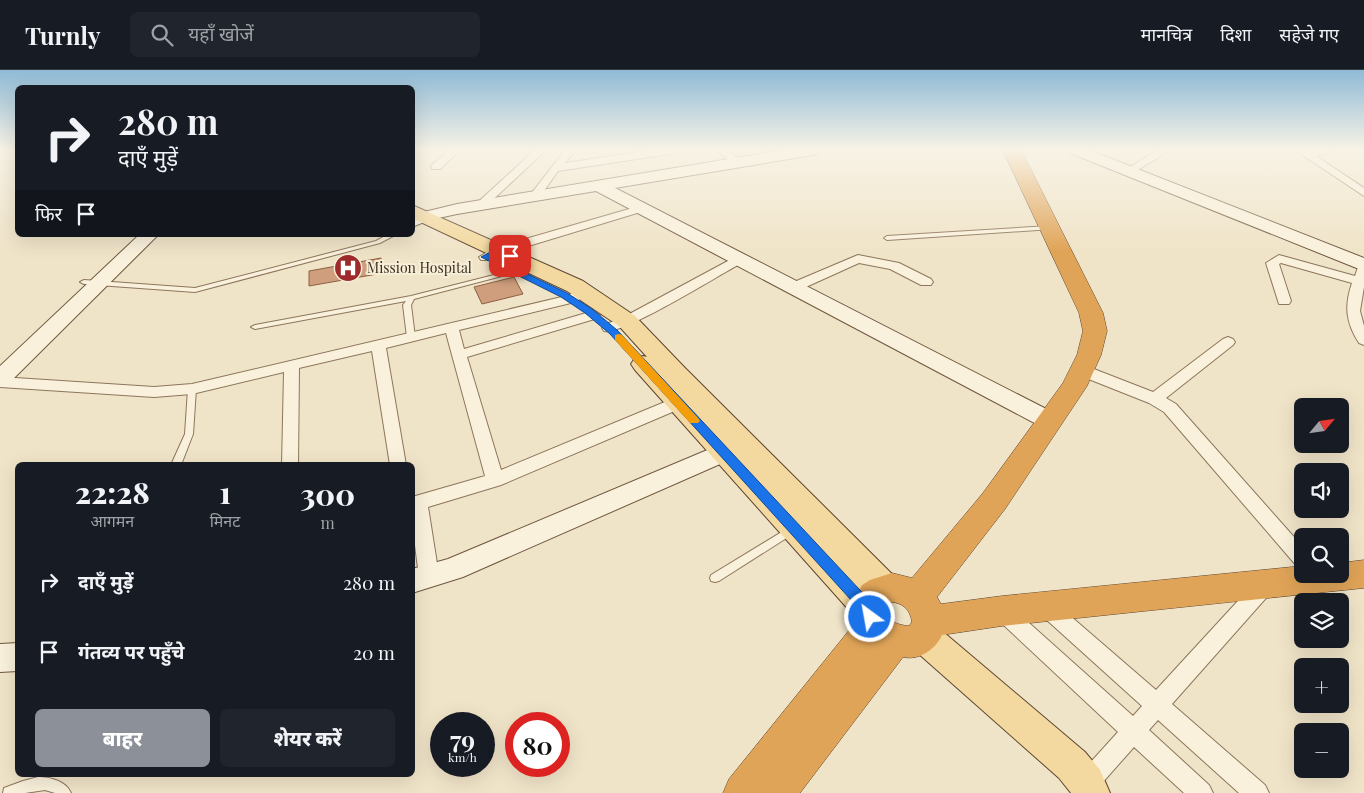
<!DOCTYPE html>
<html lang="hi">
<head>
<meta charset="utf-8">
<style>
  body { margin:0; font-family:"Playfair Display","Noto Sans Devanagari",serif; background:#20242c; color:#f1f3f6; height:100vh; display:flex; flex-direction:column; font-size:19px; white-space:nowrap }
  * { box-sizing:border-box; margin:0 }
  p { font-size:16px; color:#9ea1a6 }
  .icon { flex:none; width:28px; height:28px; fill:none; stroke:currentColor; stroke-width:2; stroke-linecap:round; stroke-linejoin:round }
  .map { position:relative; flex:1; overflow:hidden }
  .details { position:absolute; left:15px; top:392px; width:400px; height:315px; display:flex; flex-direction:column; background:#171b24; border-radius:8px; box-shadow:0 5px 20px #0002 }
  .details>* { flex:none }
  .hud { position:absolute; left:15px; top:15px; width:400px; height:152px; border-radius:8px; box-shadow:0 5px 20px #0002; background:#171b24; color:#f1f3f6; overflow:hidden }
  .needle { width:32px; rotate:61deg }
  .buttons { position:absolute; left:1294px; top:328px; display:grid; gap:10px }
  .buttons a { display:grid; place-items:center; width:55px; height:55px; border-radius:8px; background:#171b24; box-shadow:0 5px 20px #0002; font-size:25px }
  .speed { position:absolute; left:430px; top:642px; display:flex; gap:10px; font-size:25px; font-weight:700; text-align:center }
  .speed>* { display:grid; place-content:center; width:65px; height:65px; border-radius:50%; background:#171b24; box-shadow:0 5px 20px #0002; line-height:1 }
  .speed small { font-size:12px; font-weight:400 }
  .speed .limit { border:8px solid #d22; background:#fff; color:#111 }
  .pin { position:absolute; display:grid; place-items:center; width:42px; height:42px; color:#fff; margin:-21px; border-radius:10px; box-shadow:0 2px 8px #0006 }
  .me { position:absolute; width:55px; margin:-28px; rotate:328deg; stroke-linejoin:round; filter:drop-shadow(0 0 4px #0008) }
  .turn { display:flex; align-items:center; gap:18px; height:105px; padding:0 20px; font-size:22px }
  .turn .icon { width:65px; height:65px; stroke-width:2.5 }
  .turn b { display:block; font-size:35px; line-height:42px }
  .then { display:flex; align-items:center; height:48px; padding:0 20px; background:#0003; gap:10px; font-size:19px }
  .eta { display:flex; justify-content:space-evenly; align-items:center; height:85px; text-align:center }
  .eta b { font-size:30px; font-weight:800; line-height:35px }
  .cta { display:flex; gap:10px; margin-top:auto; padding:10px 20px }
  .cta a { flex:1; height:58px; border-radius:8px; background:#8c9099; color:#fff; font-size:20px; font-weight:800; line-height:58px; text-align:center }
  .cta a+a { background:#20242c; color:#f1f3f6 }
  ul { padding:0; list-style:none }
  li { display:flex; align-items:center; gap:15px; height:70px; padding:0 20px }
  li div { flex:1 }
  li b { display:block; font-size:19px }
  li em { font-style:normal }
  header { display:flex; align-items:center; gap:30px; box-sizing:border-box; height:70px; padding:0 25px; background:#171b24; border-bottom:1px solid #363941 }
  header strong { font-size:24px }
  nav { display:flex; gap:28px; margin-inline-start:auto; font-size:18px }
  .search { width:350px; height:45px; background:#20242c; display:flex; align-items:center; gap:12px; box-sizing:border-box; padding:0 18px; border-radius:8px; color:#9ea1a6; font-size:19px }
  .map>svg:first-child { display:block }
  .building { fill:#cf9f7d; stroke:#8d5f41 }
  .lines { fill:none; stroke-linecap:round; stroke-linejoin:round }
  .lane-casing { stroke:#8d765c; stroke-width:2 }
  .street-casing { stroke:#8d765c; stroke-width:2 }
  .secondary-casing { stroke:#6f573f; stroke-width:2 }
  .primary-casing { stroke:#5b4430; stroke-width:2 }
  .highway-casing { stroke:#5b4430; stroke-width:1 }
  .lane { fill:#faf1dc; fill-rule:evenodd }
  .street { fill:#faf1dc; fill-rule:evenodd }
  .secondary { fill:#faf1dc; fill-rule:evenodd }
  .primary { fill:#f3d9a0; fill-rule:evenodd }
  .highway { fill:#e0a458; fill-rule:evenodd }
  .route { fill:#1a73e8; stroke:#114b97 }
  .slow { fill:#f59e0b }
  .labels { text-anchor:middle; stroke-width:4; stroke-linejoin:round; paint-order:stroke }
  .far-poi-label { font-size:14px; fill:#3d2e20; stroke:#f7eed8; text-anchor:start }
</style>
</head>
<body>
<header>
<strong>Turnly</strong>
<div class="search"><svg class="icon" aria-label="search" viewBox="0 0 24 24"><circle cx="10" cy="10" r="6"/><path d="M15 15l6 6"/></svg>यहाँ खोजें</div>
<nav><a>मानचित्र</a><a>दिशा</a><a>सहेजे गए</a></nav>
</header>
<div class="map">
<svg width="1364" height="723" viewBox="0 0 1364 723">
  <rect width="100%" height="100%" fill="#f0e4c8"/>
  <!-- building -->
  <path class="building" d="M381,188L383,203L309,216V201Z
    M514,207L523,224L482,234L474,217Z"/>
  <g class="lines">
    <!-- lane casing -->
    <g class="lane-casing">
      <path id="lane" d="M1050,156L1053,158L1052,159L887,170L884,168L887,166Z
        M387,165H395L380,173L195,222L84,214L80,212L84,210L195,218L376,171Z
        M523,189L525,190V192L514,200L502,206L414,229L411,235L415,267L411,269L407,267L403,235L406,231L255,259L251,257L255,255L411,226L498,204Z
        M192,316L196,319L193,364L181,395H171L185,364L188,319Z
        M793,455L796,456L798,459L796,462L719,511L715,512L711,511L710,508L711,505Z
        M38,707C50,707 66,711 71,723H55L45,720L25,723H3L4,718L23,711Z"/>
    </g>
    <!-- street casing -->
    <g class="street-casing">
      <path id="street" d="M412,80H423L412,86Z
        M449,80H460L440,99H432L431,97L432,95Z
        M535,80H546L485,137H477L475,135L477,133Z
        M565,80H576L565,93L653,80H681L676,83L558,101L539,128H531L529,126L531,124Z
        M717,80H729L741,92L736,95L732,94Z
        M1157,80H1170L1133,103L1129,104L1124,101Z
        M1295,80H1337L1316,86L1364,118V126Z
        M643,135L647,136L649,138L647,140L502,184L489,190H481L479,187L494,178Z
        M739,185L745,189L743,192C721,204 622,266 604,261L602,258L604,255L622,248Z
        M858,185L899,193L931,209L933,212L931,215H921L890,199L859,193L797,221L792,222L785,218L787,215Z
        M1279,185L1355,206L1359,194L1364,193V217L1360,241L1364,256V275L1359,273C1346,253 1344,236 1352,213L1281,193L1279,194L1291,231L1289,234H1279L1266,193Z
        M585,218L592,222L575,232L459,260L464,279L593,241L600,245L598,248L467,287L501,400L672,329L678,328L684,329L686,333L684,337L501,415L428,437L439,506L436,512L429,514L422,512L419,506L412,452V427L485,406L446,263L386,278L406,395H390L372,281L299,298L298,395H282L284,302L192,324L154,327L0,317V307L154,317L192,314L566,226Z
        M1228,267L1233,269L1235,272L1233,275L1166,328L1176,334L1302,476V496L1295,494L1164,342L1149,333L1076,304L1074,300L1076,296H1086L1153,322L1223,269Z
        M1266,506L1273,508L1276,514L1273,520L1172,634L1265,715L1269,723H1239L1158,650L1149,660L1209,715L1213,723H1184L1134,677L1095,721L1091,723L1079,721L1075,713L1079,705L1118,662L995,547L992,541L995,535L1002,532L1009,535L1133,646L1142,636L1039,543L1036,537L1039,531L1046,528L1053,531L1156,620L1259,508Z"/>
    </g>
    <!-- secondary casing -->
    <g class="secondary-casing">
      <path id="secondary" d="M784,80H820L818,83L813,85L615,118L1058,345L1062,351L1058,357L1050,359L1042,357L596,121L457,144L429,150L412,157V145L457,134Z
        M1068,80H1089L1364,188V201L1070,83Z
        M139,165H158L8,314L0,316V296Z
        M743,365L752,368L755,374L752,380L463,507L412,523V499L448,489Z
        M18,573V601L0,602V574Z"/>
    </g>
    <!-- primary casing -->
    <g class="primary-casing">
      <path id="primary" d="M412,135L583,211L635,246L685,298L896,508L901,518L896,528L885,532L880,530L884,539L879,549L868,553L857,549L635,300L631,294L635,288L643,286L647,287L619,256L567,221L412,148Z
        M923,551L935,555L1085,682L1100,700L1110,723H1071L1059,708L911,577L906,566L911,555Z"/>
    </g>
    <!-- highway casing -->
    <g class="highway-casing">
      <path id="highway" d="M1003,80H1021L1103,243L1107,261L1101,285L1087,316L1005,439L937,527L941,534L1002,526L1302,496V504H1340V493L1364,490V518L1002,556L942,565C936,579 919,591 903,587L800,723H723L729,709L855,553L852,545V534L862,515L870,510L892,503L912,508L983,423L1063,313L1077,285L1083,261L1079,243ZM891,532C903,533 910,539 912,552L909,556C896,555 885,550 885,536Z"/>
    </g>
    <!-- lane -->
    <use href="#lane" class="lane"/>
    <!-- street -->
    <use href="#street" class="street"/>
    <!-- secondary -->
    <use href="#secondary" class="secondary"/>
    <!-- primary -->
    <use href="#primary" class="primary"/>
    <!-- highway -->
    <use href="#highway" class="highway"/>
  </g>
  <!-- sky -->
  <linearGradient id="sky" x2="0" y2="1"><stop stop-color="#8fbad6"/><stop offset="0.44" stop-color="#f8f3e6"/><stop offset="1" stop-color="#f8f3e6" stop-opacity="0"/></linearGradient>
  <rect width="1364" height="181" fill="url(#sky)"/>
  <!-- route -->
  <path class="route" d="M498,178L515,186L510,189L498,184L492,187L567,223L592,239L617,260L873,534L877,547L874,552L870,554L865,552L861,541L610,264L585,243L561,227L481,187Z"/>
  <!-- slow -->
  <path class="slow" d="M619,264L622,265L698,348L700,351L698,353H690L615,270V265Z"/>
  <!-- icons -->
  <defs>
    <g id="hospital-disc" transform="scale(1.4375)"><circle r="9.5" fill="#9e2a2b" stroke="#f7eed8"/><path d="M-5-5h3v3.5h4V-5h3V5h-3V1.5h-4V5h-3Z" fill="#fff"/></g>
  </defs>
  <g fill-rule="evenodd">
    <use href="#hospital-disc" x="348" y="198"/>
  </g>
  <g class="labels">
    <!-- far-poi labels -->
    <g class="far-poi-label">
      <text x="367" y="203">Mission Hospital</text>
    </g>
  </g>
</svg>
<div class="buttons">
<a><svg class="needle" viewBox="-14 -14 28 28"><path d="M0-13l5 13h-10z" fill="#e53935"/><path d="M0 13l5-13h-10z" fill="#9ea1a6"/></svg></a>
<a><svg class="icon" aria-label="sound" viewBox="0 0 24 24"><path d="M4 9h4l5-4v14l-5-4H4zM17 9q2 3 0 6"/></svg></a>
<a><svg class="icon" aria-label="search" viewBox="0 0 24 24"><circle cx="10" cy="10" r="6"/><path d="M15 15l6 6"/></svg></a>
<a><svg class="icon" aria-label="layers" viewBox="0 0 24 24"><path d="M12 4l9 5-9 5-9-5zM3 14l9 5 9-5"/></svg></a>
<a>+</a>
<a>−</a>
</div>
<div class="speed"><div>79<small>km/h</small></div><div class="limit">80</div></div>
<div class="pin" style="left:510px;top:186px;background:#d93025"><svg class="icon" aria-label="arrive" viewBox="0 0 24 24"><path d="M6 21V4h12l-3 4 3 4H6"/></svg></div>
<svg class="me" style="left:870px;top:547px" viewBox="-20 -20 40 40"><circle r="17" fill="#1a73e8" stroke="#fff" stroke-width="3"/><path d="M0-11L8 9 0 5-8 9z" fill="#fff"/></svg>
<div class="hud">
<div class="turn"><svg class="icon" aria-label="right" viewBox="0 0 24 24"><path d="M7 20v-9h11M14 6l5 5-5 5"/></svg><div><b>280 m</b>दाएँ मुड़ें</div></div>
<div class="then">फिर<svg class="icon" aria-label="arrive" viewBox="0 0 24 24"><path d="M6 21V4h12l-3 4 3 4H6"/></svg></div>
</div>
<section class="details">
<div class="eta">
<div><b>22:28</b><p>आगमन</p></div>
<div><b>1</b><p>मिनट</p></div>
<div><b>300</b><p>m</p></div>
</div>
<ul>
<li><svg class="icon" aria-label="right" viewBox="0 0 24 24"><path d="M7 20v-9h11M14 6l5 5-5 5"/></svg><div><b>दाएँ मुड़ें</b></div><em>280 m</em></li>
<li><svg class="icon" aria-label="arrive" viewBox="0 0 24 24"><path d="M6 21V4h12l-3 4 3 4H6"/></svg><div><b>गंतव्य पर पहुँचे</b></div><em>20 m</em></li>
</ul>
<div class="cta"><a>बाहर</a><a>शेयर करें</a></div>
</section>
</div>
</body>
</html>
